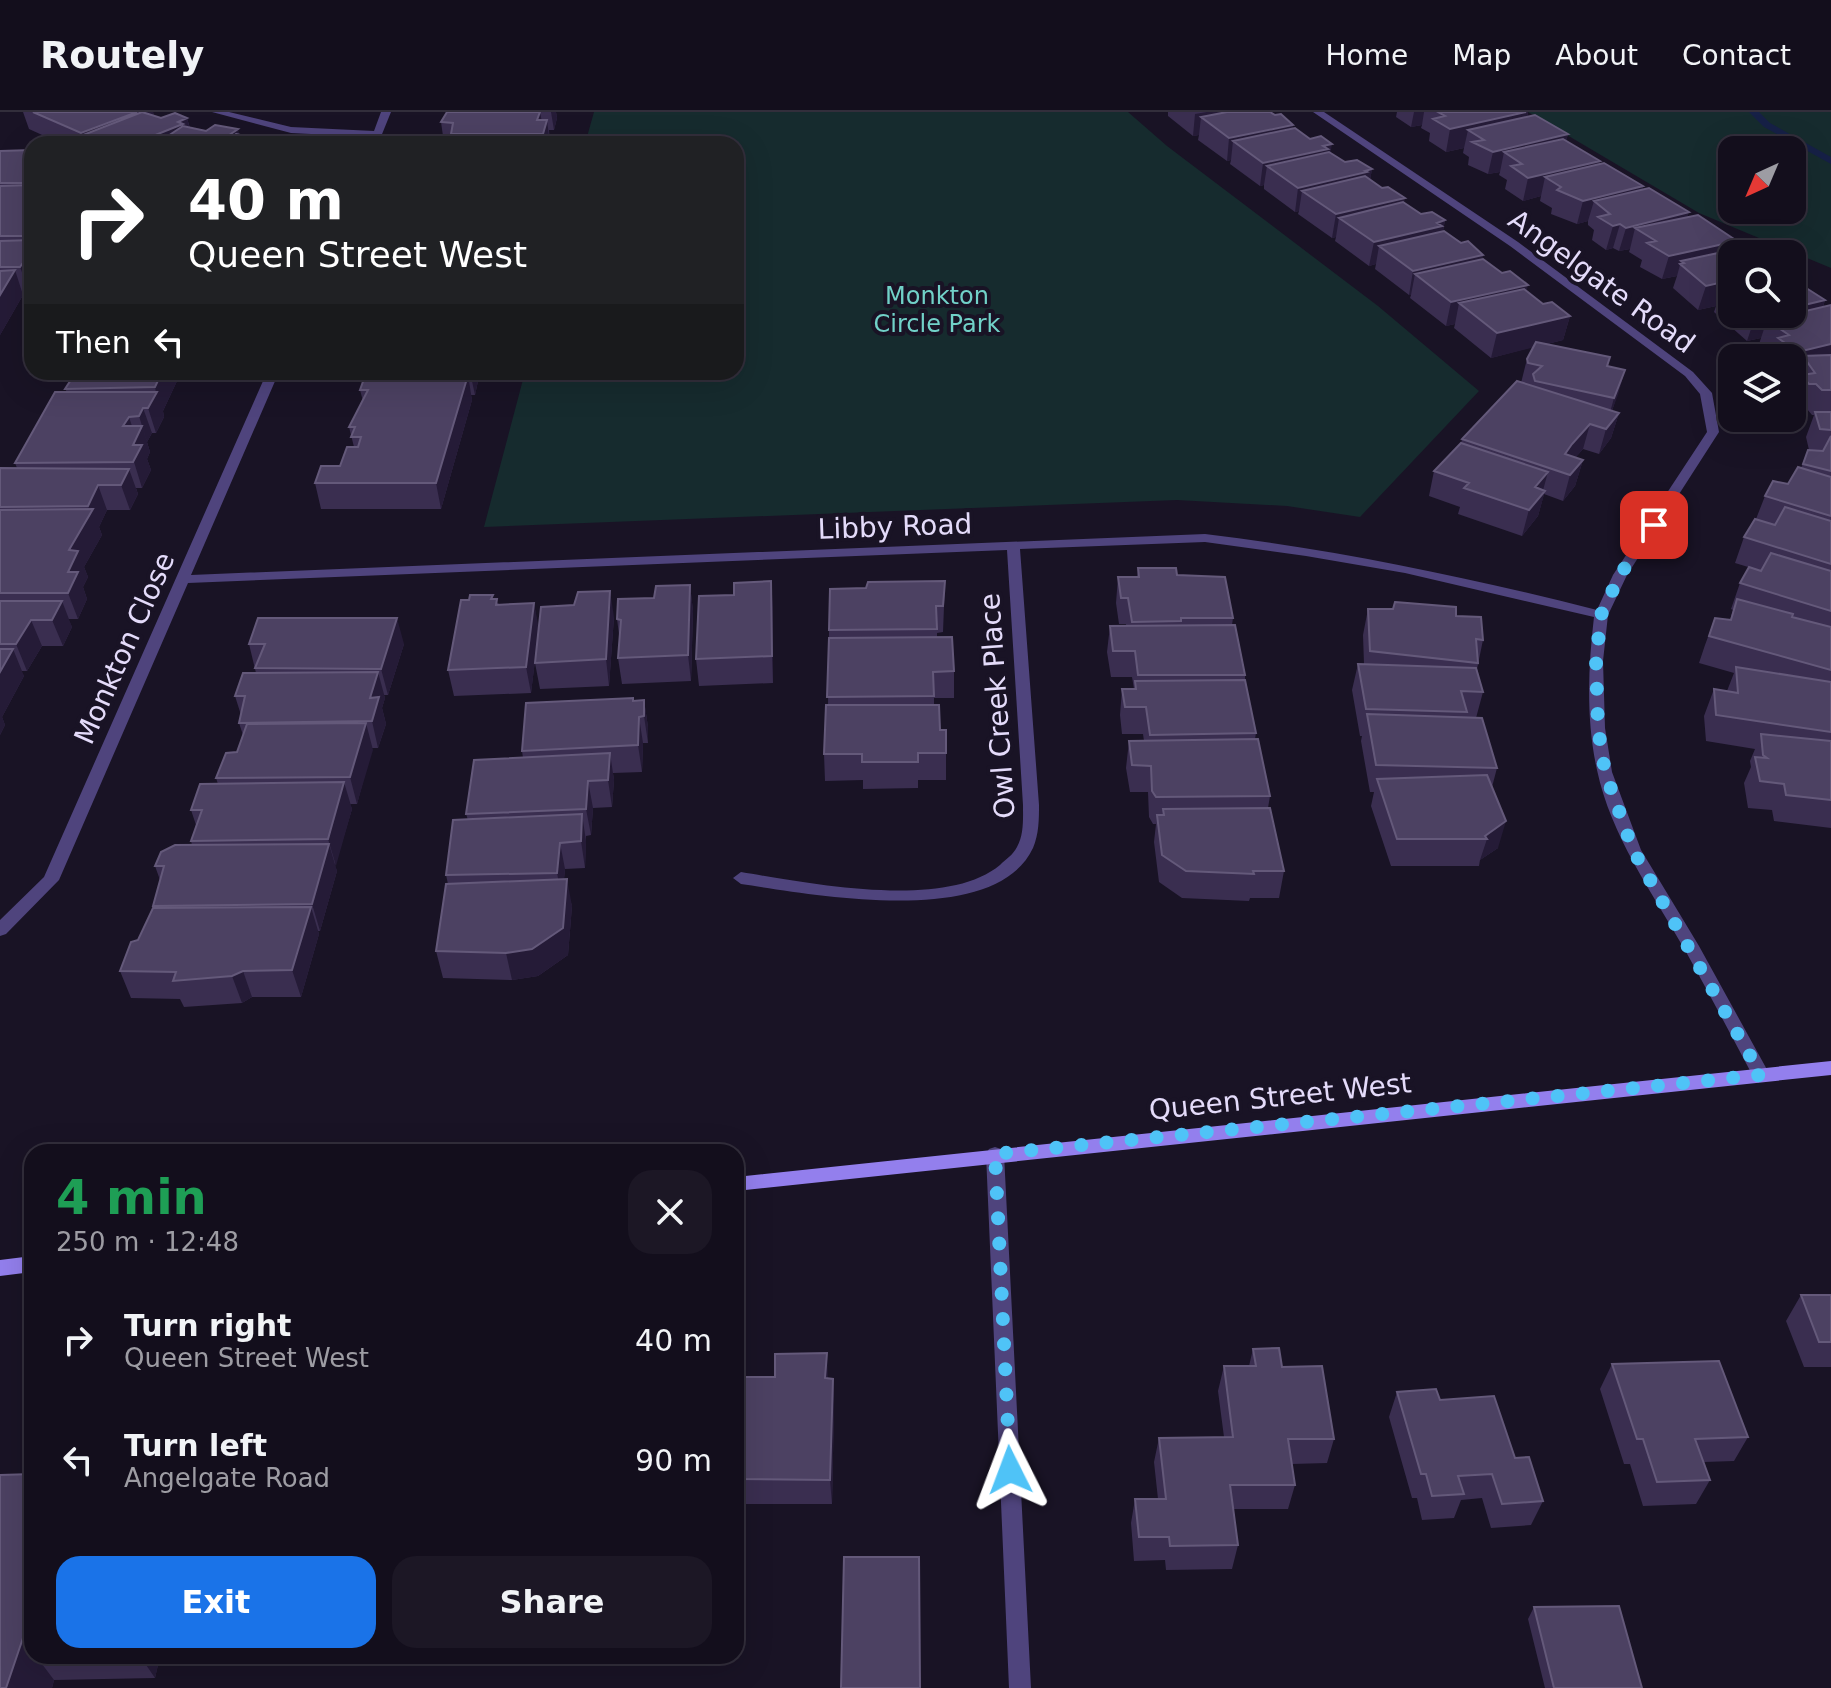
<!DOCTYPE html>
<html lang="en">
<head>
<meta charset="utf-8">
<style>
  body { margin:0; font-family:"DejaVu Sans",sans-serif; background:#1c1725; color:#f1f3f6; height:100vh; display:flex; flex-direction:column; font-size:30px; white-space:nowrap }
  * { box-sizing:border-box; margin:0 }
  p { font-size:26px; color:#9d9ca3 }
  .icon { flex:none; width:44px; height:44px; fill:none; stroke:currentColor; stroke-width:2; stroke-linecap:round; stroke-linejoin:round }
  .map { position:relative; flex:1; overflow:hidden }
  .drawer { position:absolute; left:24px; top:1032px; width:720px; height:520px; display:flex; flex-direction:column; background:#130e1c; border-radius:24px; box-shadow:0 8px 32px #0002,0 0 0 2px #322e3b }
  .drawer>* { flex:none }
  .hud { position:absolute; left:24px; top:24px; width:720px; height:244px; border-radius:24px; box-shadow:0 8px 32px #0002,0 0 0 2px #322e3b; background:#202124; color:#fff; overflow:hidden }
  .needle { width:52px; rotate:224deg }
  .controls { position:absolute; left:1718px; top:24px; display:grid; gap:16px }
  .controls a { display:grid; place-items:center; width:88px; height:88px; border-radius:16px; background:#130e1c; box-shadow:0 8px 32px #0002,0 0 0 2px #322e3b; font-size:40px }
  .pin { position:absolute; display:grid; place-items:center; width:68px; height:68px; color:#fff; margin:-34px; border-radius:16px; box-shadow:0 4px 12px #0006 }
  .me { position:absolute; width:88px; margin:-44px; rotate:357deg; stroke-linejoin:round; filter:drop-shadow(0 0 6px #0008) }
  .turn { display:flex; align-items:center; gap:28px; height:168px; padding:0 32px; font-size:36px }
  .turn .icon { width:104px; height:104px; stroke-width:2.5 }
  .turn b { display:block; font-size:56px; line-height:68px }
  .then { display:flex; align-items:center; height:76px; padding:0 32px; background:#0003; gap:16px; font-size:30px }
  .round { display:grid; place-items:center; flex:none; width:84px; height:84px; border-radius:24px; background:#1c1725 }
  .summary { display:flex; align-items:center; justify-content:space-between; height:136px; padding:0 32px }
  h1 { font-size:48px; font-weight:700; line-height:60px; color:#1e9e55 }
  .primary-button { display:flex; gap:16px; margin-top:auto; padding:16px 32px }
  .primary-button a { flex:1; height:92px; border-radius:24px; background:#1a73e8; color:#fff; font-size:32px; font-weight:700; line-height:92px; text-align:center }
  .primary-button a+a { background:#1c1725; color:#f1f3f6 }
  ul { padding:0; list-style:none }
  li { display:flex; align-items:center; gap:24px; height:120px; padding:0 32px }
  li div { flex:1 }
  li b { display:block; font-size:30px }
  li em { font-style:normal }
  header { display:flex; align-items:center; gap:48px; box-sizing:border-box; height:112px; padding:0 40px; background:#130e1c; border-bottom:2px solid #322e3b }
  header strong { font-size:38px }
  nav { display:flex; gap:44px; margin-inline-start:auto; font-size:28px }
  .map>svg:first-child { display:block }
  .green { fill:#162b2e; fill-rule:evenodd }
  .lines { fill:none; stroke-linecap:round; stroke-linejoin:round }
  .stream { fill:#162046; fill-rule:evenodd }
  .minor { fill:#4f447d; fill-rule:evenodd }
  .secondary { fill:#937fed; fill-rule:evenodd }
  .wall { fill:#3a2e50 }
  .shaded-wall { fill:#251b37 }
  .building { fill:#4c4162; stroke:#64597a; stroke-width:2 }
  .route { stroke:#4fc3f7; stroke-width:14; stroke-dasharray:0 25.2 }
  .labels { text-anchor:middle; stroke-width:8; stroke-linejoin:round; paint-order:stroke }
  .far-park-label { font-size:24px; fill:#71d1c8; stroke:#191325 }
  .street-label { font-size:28px; fill:#e4dbfa; stroke:#191325 }
</style>
</head>
<body>
<header>
<strong>Routely</strong>
<nav><a>Home</a><a>Map</a><a>About</a><a>Contact</a></nav>
</header>
<div class="map">
<svg width="1831" height="1576" viewBox="0 0 1831 1576">
  <rect width="100%" height="100%" fill="#191325"/>
  <!-- green -->
  <path class="green" d="M594,0H1128L1167,34L1378,194L1479,279L1360,405L1287,394L1177,388L484,415L525,260H736V32H585Z
    M1528,0H1831V156L1699,101ZM1732,38H1792V98H1732Z"/>
  <g class="lines">
    <!-- stream -->
    <path class="stream" d="M1749,0H1759L1770,11L1831,45V52L1764,15Z"/>
    <!-- minor -->
    <path class="minor" d="M212,0H229L291,15L374,19L381,0H391L378,32H368L371,25L291,21Z
      M1313,0H1324L1518,130L1693,260L1712,281L1719,320L1627,463L1608,503L1603,549L1605,616L1612,660L1641,738L1699,834L1770,963L1767,968H1755C1732,925 1709,881 1685,838C1652,780 1611,724 1597,658C1586,608 1588,556 1594,505L1405,461L1306,444L1205,430L1020,437L1039,693C1039,707 1039,722 1033,736C995,818 811,782 741,772L733,766L741,760C808,771 945,799 1000,753C1006,747 1013,743 1017,735C1024,723 1023,707 1023,693L1007,438L188,471L59,768L6,822L0,824V808L44,765L267,260H279L191,463L1205,422C1338,438 1467,465 1597,498L1613,463L1707,320L1700,282L1685,264L1510,134Z
      M995,1035L1001,1037L1004,1042L1031,1576H1009L986,1042L989,1037Z"/>
    <!-- secondary -->
    <path class="secondary" d="M1831,949V963L736,1079V1065Z
      M32,1144V1160L0,1164V1148Z"/>
  </g>
  <!-- wall -->
  <path class="wall" d="M23,0H153L154,4L161,6H187L190,16L240,23L281,32H62L29,17Z
    M447,0H556L557,6L554,18H549L550,32H440L443,24L441,10Z
    M1164,0H1270L1293,13L1292,17L1345,50L1372,57L1370,68L1421,102L1445,108L1443,119L1483,143L1482,147L1543,192L1570,204L1563,228L1547,232L1610,245L1608,254L1625,258L1612,299L1619,301L1611,326L1599,342L1583,337L1575,346L1583,348L1575,374L1563,389L1544,382L1538,404L1522,424L1458,402L1460,395L1429,384L1434,359L1461,331L1462,327L1521,271L1527,247L1533,235L1491,246L1454,216L1455,212L1446,214L1410,186L1411,183H1409L1375,157L1376,152L1369,154L1335,129L1336,125L1332,126L1298,102L1299,99L1295,100L1264,77V73L1260,74L1230,52L1231,48L1227,49L1198,28L1199,23L1193,24L1168,4V0Z
    M1397,0H1528L1527,5L1568,22L1566,29L1600,49L1599,52L1643,74L1642,78L1688,105L1732,142V202H1792L1825,188L1823,195L1831,193V716L1774,709L1772,698L1748,696L1744,671L1751,655L1750,649L1755,637L1706,629L1704,604L1714,577L1727,579L1734,561L1699,551L1705,533L1715,506L1730,508L1733,498L1731,497L1740,471L1758,458L1735,451L1744,425L1756,407L1765,384L1788,372L1801,356L1808,338H1809L1806,325L1814,303H1812L1807,297H1800L1793,288L1798,274L1794,269L1796,263L1792,264V246H1771L1773,242L1759,232L1761,226L1747,229L1714,200L1716,194L1698,198L1673,176L1677,164L1662,167L1640,155L1642,148L1629,140L1630,137L1619,139L1613,136L1606,138L1592,128L1594,118L1588,113V109L1577,112L1551,102L1552,96L1540,89L1541,84L1523,89L1505,77L1507,68L1499,63L1500,60L1488,62L1468,53L1469,45L1463,41L1464,36L1446,40L1429,29L1430,21L1421,16L1422,13L1411,15L1396,5Z
    M32,38V174L29,179H22L23,183L0,223V39Z
    M63,260H177L175,264L177,269L163,299L164,305L156,321H152L147,330L150,340L147,347L151,358L142,376H136L138,382L130,398H107L99,415L102,423L84,455L88,465L83,475L87,487L78,507H68L72,515L63,534H42L27,559H21L24,564L2,605L5,613L0,623V357L17,356L15,351L67,280L65,277L71,267H65Z
    M375,260H480L475,283H471L472,288L441,397H321L315,371L340,354L354,335L349,315L363,289L360,278L376,264Z
    M1138,456L1177,463L1233,506L1232,513L1245,563V568L1256,621L1255,627L1270,684L1268,696L1284,759L1279,786H1250L1249,789L1182,786L1159,770L1154,730L1156,712H1153L1149,705L1148,680H1130L1126,656L1129,629H1144L1143,622H1122L1120,603L1122,577H1134L1132,565H1111L1107,540L1110,514H1126V512H1119L1116,491L1118,465H1137Z
    M945,469L943,520L937,521V525L954,559V586H934V593L940,618H946V668H918V676L863,677V668L825,669L824,642L828,593L829,518L866,476Z
    M690,473L693,499L691,569L622,572L618,546L620,530L617,507L654,486Z
    M493,487L499,492L534,491L538,517L614,505L609,574L540,577L535,551L538,523L531,581L454,584L448,558Z
    M773,495V571L699,574L696,547Z
    M1368,497L1456,504L1483,528L1477,557L1483,580L1476,606L1497,656L1492,675L1498,736L1480,748L1479,754H1391L1371,694L1374,680H1370L1361,629L1362,624H1360L1352,578L1358,552H1364L1363,523Z
    M249,532H404L388,583H384L385,586L382,596L386,612L378,636H372L357,692H350L352,697L335,754L337,759L320,819H318L319,822L301,885H252L242,891L184,895L180,887L131,886L120,859L138,828L154,796L153,794L160,768L155,754L192,733L191,729L196,713L191,698L218,672L216,666L237,640L243,623L239,611L241,603L235,584L256,561Z
    M644,588L648,615V631H643L642,660L613,661L614,668L612,695L593,696L591,723L586,724L585,756L565,757L564,767L572,794L568,843L538,864L512,868L443,866L436,839L448,772L446,763L468,708L466,702L523,646L522,639L634,589Z
    M1801,1183H1831V1255H1804L1786,1209Z
    M1253,1237L1282,1255L1334,1327L1327,1351L1292,1352L1295,1373L1288,1397H1233L1238,1433L1232,1457L1166,1458L1165,1448L1134,1449L1131,1411L1135,1387H1158L1154,1350L1159,1326L1224,1325L1218,1279L1224,1254H1249Z
    M1612,1252L1748,1325L1734,1349L1704,1350L1710,1368L1696,1392L1643,1394L1630,1352H1624L1600,1277Z
    M736,1265L833,1267L834,1292L832,1392H743L742,1385H736Z
    M1397,1280L1440,1288L1515,1346L1543,1389L1531,1413L1491,1416L1482,1386L1461,1388L1454,1406L1422,1408L1417,1386H1412L1389,1305Z
    M32,1362V1544H160L155,1566L54,1568L52,1576H0Z
    M1534,1495L1642,1576H1545L1528,1507Z"/>
  <!-- shaded-wall -->
  <path class="shaded-wall" d="M137,0H153L157,12L83,23L86,32H85L81,21Z
    M540,0L544,20L547,8L550,32H545L543,22L537,8Z
    M551,0H556L557,6L554,18Z
    M1207,0H1264L1201,5L1199,23L1193,24L1195,2Z
    M1414,0H1424L1422,13L1411,15Z
    M1528,0L1524,22L1484,28L1468,18L1464,36L1446,40L1450,17Z
    M187,6L193,29L188,32H133Z
    M1293,13L1290,36L1233,29L1231,48L1227,49L1229,26Z
    M238,17L242,32H216Z
    M1568,22L1562,45L1522,52L1504,40L1500,60L1488,62L1493,40Z
    M1332,32L1328,55L1267,54L1264,73L1260,74L1263,51Z
    M1600,49L1594,72L1545,65L1541,84L1523,89L1528,66Z
    M1372,57L1368,80L1302,79L1299,99L1295,100L1298,76Z
    M1643,74L1636,97L1610,102L1594,89L1588,109L1577,112L1583,89Z
    M1405,86L1401,109L1339,106L1336,125L1332,126L1336,102Z
    M1689,100L1682,123L1656,129L1635,116L1630,137L1619,139L1626,116Z
    M1445,108L1440,132L1379,134L1376,152L1369,154L1374,130Z
    M1620,112L1613,136L1606,138L1613,114Z
    M1737,129L1733,142L1684,151L1681,149L1677,164L1662,167L1669,144Z
    M32,138V174L29,179L20,155Z
    M1483,143L1477,167L1415,162L1411,183H1409L1413,159Z
    M15,158L23,183L0,223V183Z
    M1732,168V185L1722,176L1716,194L1698,198L1706,174Z
    M1528,173L1522,197L1459,191L1455,212L1446,214L1451,190Z
    M1825,188L1817,213L1767,208L1761,226L1747,229L1755,205L1767,202H1792V196Z
    M1570,204L1563,228L1491,246L1497,221Z
    M1831,232V255L1803,244L1796,263L1792,264V257L1798,240Z
    M1625,258L1618,283L1607,311L1614,286Z
    M162,260H177L175,264L177,269L163,299L164,305L156,321L148,296L156,281L155,275Z
    M470,260H480L475,283Z
    M468,263L472,288L441,397L436,371Z
    M143,296L152,321L147,330L139,304Z
    M1619,301L1611,326L1599,342L1606,317Z
    M129,305L136,326L142,314L150,340L147,347L151,358L142,376L123,314Z
    M1590,312L1583,337L1565,358V342L1572,332Z
    M1583,348L1575,374L1563,389L1570,363Z
    M129,357L138,382L130,398L121,373Z
    M1548,360L1542,382L1545,379L1538,404L1522,424L1535,375Z
    M98,373L107,398L99,415L102,423L84,455L88,465L83,475L87,487L78,507L68,481L69,438L91,402L88,394Z
    M771,469L773,495V571L772,544Z
    M690,473L693,499L691,569L688,543Z
    M610,479L614,505L609,574L606,547Z
    M62,489L72,515L63,534L52,508Z
    M534,491L539,517L531,581L526,555Z
    M397,506L404,532L388,583L381,557Z
    M31,508L42,534L27,559L16,532Z
    M13,537L24,564L2,605L5,613L0,623V560Z
    M378,560L385,586L382,596L386,612L378,636L372,609L370,586Z
    M644,588L648,615V631L644,604Z
    M639,605L643,631L642,660L638,633Z
    M366,611L373,638L357,692L350,665Z
    M610,641L614,668L612,695L608,668Z
    M588,669L593,696L591,723L586,697Z
    M344,670L352,697L336,754L328,727Z
    M582,702L586,729L585,756L581,729Z
    M1506,709L1498,736L1480,748L1487,727L1485,724Z
    M560,731L565,757L562,787L557,761Z
    M329,732L337,759L320,819L312,792Z
    M567,767L572,794L568,843L538,864L512,868L506,841Z
    M311,795L319,822L301,885L292,858Z
    M243,859L252,885L242,891L232,864Z
    M827,1241L828,1267L825,1266Z
    M833,1267L834,1292L832,1392L830,1368Z
    M23,1526L32,1538V1544H36L54,1568L52,1576H6Z
    M140,1544H160L155,1566Z"/>
  <!-- building -->
  <path class="building" d="M33,0H137L81,21Z
    M142,0L161,6L175,1L187,6L178,10L183,12L133,32H104L83,23Z
    M447,0H540L537,8H547L543,22H451L453,11L441,10Z
    M1227,0H1270L1275,3L1281,2L1293,13L1229,26L1201,5Z
    M1438,0H1526L1450,17L1433,7L1445,4Z
    M1535,3L1568,22L1493,40L1472,30L1484,28L1468,18Z
    M215,13L238,17L216,32H156L183,14L206,19Z
    M1295,16L1310,27L1321,24L1332,32L1323,34L1328,37L1263,51L1233,29Z
    M236,22L281,32H224Z
    M443,24H533L530,32H440Z
    M1563,27L1600,49L1528,66L1511,54L1522,52L1504,40Z
    M32,38V71H0V39Z
    M1329,40L1345,50L1357,48L1372,57L1365,59L1367,60L1298,76L1267,54Z
    M1604,51L1643,74L1583,89L1557,78L1561,75L1545,65Z
    M1365,64L1382,76L1388,75L1405,86L1336,102L1302,79Z
    M32,73V124H0V74Z
    M1649,76L1689,100L1626,116L1620,112L1613,114L1598,105L1610,102L1594,89Z
    M1403,90L1421,102L1432,100L1445,108L1437,111L1442,114L1374,130L1339,106Z
    M1698,103L1737,129L1669,144L1647,131L1656,129L1635,116Z
    M1444,119L1461,131L1468,129L1483,143L1413,159L1379,134Z
    M32,128V138L20,155H0V129Z
    M1750,134L1762,142H1732V168L1706,174L1680,152L1684,151L1681,149Z
    M1483,147L1502,161L1510,159L1528,173L1451,190L1415,162Z
    M15,158L0,183V159Z
    M1792,167L1825,188L1792,196Z
    M1732,174V185L1722,176Z
    M1524,177L1543,192L1552,190L1570,204L1497,221L1459,191Z
    M1831,193V232L1798,240L1778,226L1789,223L1767,208Z
    M1536,230L1610,245L1607,254L1625,258L1614,286L1535,269L1533,262L1542,254L1528,251L1527,247Z
    M1831,243V278H1822L1816,272H1809L1802,263L1815,261L1803,244Z
    M76,260H162L155,275L65,277Z
    M468,263L436,371H315L321,354H340L347,335H358L361,325H351L355,315H349L368,278H360L365,264Z
    M1517,269L1619,301L1606,317L1590,312L1572,332L1565,342L1583,348L1570,363L1462,327Z
    M55,280H157L148,296H143L139,304L129,305L123,314H142L133,333H142L133,350L15,351Z
    M1815,300H1831V318L1820,317Z
    M1831,324V359L1803,352L1808,338L1823,339Z
    M1461,331L1548,360L1535,375L1545,379L1529,398L1464,376L1469,371L1434,359Z
    M1798,355L1831,365V404L1765,384L1773,369L1788,372Z
    M0,356L129,357L121,373H98L88,394L0,395Z
    M1785,395L1831,409V452L1744,425L1755,407L1775,413Z
    M93,397L69,438L78,439L68,460H78L68,481H0V398Z
    M1771,441L1831,459V499L1740,471L1749,455L1761,459Z
    M1138,456H1176L1177,463L1225,465L1233,506H1181V509L1132,510L1128,486H1121L1118,465H1139Z
    M771,469L772,544L696,547L699,484L734,483V471Z
    M945,469L943,494H936L937,517L829,518L830,477L866,476L868,470Z
    M690,473L688,543L618,546L621,508L617,507L618,487L654,486L656,474Z
    M610,479L606,547L535,551L541,495L574,493L578,480Z
    M470,483H493L491,487H497L496,493L534,491L526,555L448,558L461,488H469Z
    M1737,487L1793,502L1792,505L1831,515V558L1709,524L1715,506L1731,508Z
    M0,489H62L52,508H31L16,532H0Z
    M1395,490L1456,495V504L1481,505L1483,528L1476,527L1478,551L1370,539L1368,497H1393Z
    M258,506H397L381,557L255,556L265,532H249Z
    M1235,513L1245,563H1138L1135,539H1113L1110,514Z
    M952,525L954,559L933,560L934,584L827,585L829,526Z
    M0,537H13L0,560Z
    M1358,552L1476,556L1483,580L1461,579L1467,600L1366,597Z
    M1736,555L1831,570V620L1716,603L1714,577L1738,581Z
    M378,560L370,586L379,585L372,609L239,611L245,584H235L243,561Z
    M1245,568L1256,621L1150,623L1146,595H1125L1122,577H1136L1135,569Z
    M633,586V589L644,588V604L639,605L638,633L522,639L526,591Z
    M826,593H939L940,618H946V641H918V650H862V642H824Z
    M1367,602L1482,606L1497,656L1376,653Z
    M366,611L350,665L216,666L226,641L237,640L247,612Z
    M1761,622L1831,629V688L1786,683L1784,672L1760,669L1755,645L1767,646L1763,643Z
    M1258,627L1270,684L1156,685L1152,679L1151,654L1132,653L1129,629Z
    M610,641L608,668L588,669L586,697L466,702L474,648Z
    M1487,663L1506,709L1485,724L1487,727H1397L1377,667Z
    M344,670L328,727L191,729L202,698H191L200,672Z
    M1270,696L1284,759H1253L1254,762L1186,759L1162,743L1157,703H1164L1163,697Z
    M582,702L581,729L560,731L557,761L446,763L453,708Z
    M329,732L312,792L153,794L164,754H155L161,740L175,733Z
    M567,767L563,816L532,837L506,841L436,839L446,772Z
    M311,795L292,858L243,859L232,864L173,869L176,860L120,859L131,830L138,828L153,796Z
    M1801,1183H1831V1230H1819Z
    M1279,1236L1282,1255L1322,1254L1334,1327H1288L1295,1373H1230L1238,1433L1170,1434L1169,1425H1139L1135,1387H1166L1159,1326L1233,1325L1224,1254H1256L1253,1237Z
    M827,1241L825,1266L833,1267L830,1368L739,1367V1361H736V1265H775V1242Z
    M1719,1249L1748,1325L1695,1327L1710,1368L1657,1370L1643,1327H1637L1612,1252Z
    M1436,1277L1440,1288L1494,1284L1515,1346L1529,1345L1543,1389L1502,1392L1492,1362L1458,1364L1464,1382L1432,1384L1426,1362H1421L1397,1280Z
    M32,1362V1526H23L6,1576H0V1363Z
    M844,1445H919L920,1576H841Z
    M1619,1494L1642,1576H1554L1534,1495Z"/>
  <g class="lines">
    <!-- route -->
    <path class="route" d="M1010,1358L995,1042L1761,963L1633,738L1605,660L1598,616L1596,549L1601,503L1620,463L1654,413"/>
  </g>
  <g class="labels">
    <!-- far-park labels -->
    <g class="far-park-label">
      <text x="937" y="192">Monkton<tspan x="937" dy="28">Circle Park</tspan></text>
    </g>
    <!-- street labels -->
    <g class="street-label">
      <text transform="translate(1602 169) rotate(36)" y="10">Angelgate Road</text>
      <text transform="translate(895 414) rotate(-2)" y="10">Libby Road</text>
      <text transform="translate(124 536) rotate(-66)" y="10">Monkton Close</text>
      <text transform="translate(997 594) rotate(-94)" y="10">Owl Creek Place</text>
      <text transform="translate(1280 984) rotate(-6)" y="10">Queen Street West</text>
    </g>
  </g>
</svg>
<div class="controls">
<a><svg class="needle" viewBox="-14 -14 28 28"><path d="M0-13l5 13h-10z" fill="#e53935"/><path d="M0 13l5-13h-10z" fill="#9d9ca3"/></svg></a>
<a><svg class="icon" aria-label="search" viewBox="0 0 24 24"><circle cx="10" cy="10" r="6"/><path d="M15 15l6 6"/></svg></a>
<a><svg class="icon" aria-label="layers" viewBox="0 0 24 24"><path d="M12 4l9 5-9 5-9-5zM3 14l9 5 9-5"/></svg></a>
</div>
<div class="pin" style="left:1654px;top:413px;background:#d93025"><svg class="icon" aria-label="arrive" viewBox="0 0 24 24"><path d="M6 21V4h12l-3 4 3 4H6"/></svg></div>
<svg class="me" style="left:1010px;top:1358px" viewBox="-20 -20 40 40"><path d="M0-17L14 15 0 8-14 15z" fill="#4fc3f7" stroke="#fff" stroke-width="4"/></svg>
<div class="hud">
<div class="turn"><svg class="icon" aria-label="right" viewBox="0 0 24 24"><path d="M7 20v-9h11M14 6l5 5-5 5"/></svg><div><b>40 m</b>Queen Street West</div></div>
<div class="then">Then<svg class="icon" aria-label="left" viewBox="0 0 24 24"><path d="M17 20v-9H6M10 6l-5 5 5 5"/></svg></div>
</div>
<section class="drawer">
<div class="summary"><div><h1>4 min</h1><p>250 m · 12:48</p></div><a class="round"><svg class="icon" aria-label="close" viewBox="0 0 24 24"><path d="M6 6l12 12M18 6L6 18"/></svg></a></div>
<ul>
<li><svg class="icon" aria-label="right" viewBox="0 0 24 24"><path d="M7 20v-9h11M14 6l5 5-5 5"/></svg><div><b>Turn right</b><p>Queen Street West</p></div><em>40 m</em></li>
<li><svg class="icon" aria-label="left" viewBox="0 0 24 24"><path d="M17 20v-9H6M10 6l-5 5 5 5"/></svg><div><b>Turn left</b><p>Angelgate Road</p></div><em>90 m</em></li>
</ul>
<div class="primary-button"><a>Exit</a><a>Share</a></div>
</section>
</div>
</body>
</html>
